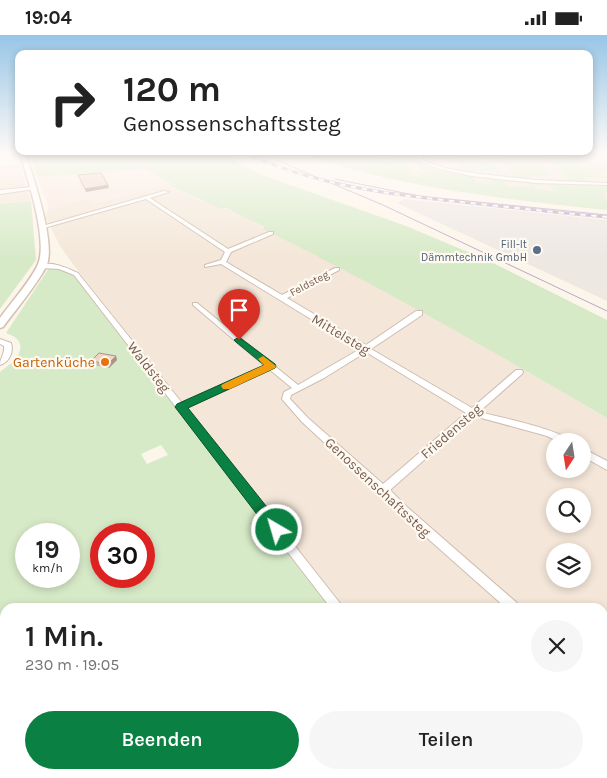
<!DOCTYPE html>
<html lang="de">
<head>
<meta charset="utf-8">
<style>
  body { margin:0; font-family:Karla,sans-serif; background:#f6f6f6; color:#222; height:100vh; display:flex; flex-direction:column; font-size:19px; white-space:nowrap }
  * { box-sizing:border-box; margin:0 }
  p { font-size:16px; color:#767676 }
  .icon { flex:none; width:28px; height:28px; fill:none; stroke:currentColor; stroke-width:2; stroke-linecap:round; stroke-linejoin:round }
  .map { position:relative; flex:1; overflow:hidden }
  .details { position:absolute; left:0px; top:568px; width:608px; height:176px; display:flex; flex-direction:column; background:#fff; border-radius:15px 15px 0 0; box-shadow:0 2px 8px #0003 }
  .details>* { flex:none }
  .banner { position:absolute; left:15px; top:15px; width:578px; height:105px; border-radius:10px; box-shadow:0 2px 8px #0003; background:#fff; color:#222; overflow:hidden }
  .needle { width:32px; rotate:192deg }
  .tools { position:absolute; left:546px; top:398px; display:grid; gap:10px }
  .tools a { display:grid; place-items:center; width:45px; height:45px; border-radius:50%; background:#fff; box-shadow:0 2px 8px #0003; font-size:25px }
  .speed { position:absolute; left:15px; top:488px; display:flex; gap:10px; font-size:25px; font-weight:700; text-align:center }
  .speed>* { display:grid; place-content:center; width:65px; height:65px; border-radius:50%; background:#fff; box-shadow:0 2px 8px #0003; line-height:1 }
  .speed small { font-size:12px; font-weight:400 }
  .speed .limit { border:8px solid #d22; background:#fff; color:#111 }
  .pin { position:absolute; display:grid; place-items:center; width:42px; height:42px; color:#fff; margin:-51px -21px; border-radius:50% 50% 50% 0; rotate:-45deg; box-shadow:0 0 5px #0007 }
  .pin .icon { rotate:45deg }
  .me { position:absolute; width:55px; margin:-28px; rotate:322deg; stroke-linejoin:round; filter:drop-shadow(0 0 4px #0008) }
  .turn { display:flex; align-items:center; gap:18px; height:105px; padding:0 25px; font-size:22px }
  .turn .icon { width:65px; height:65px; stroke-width:2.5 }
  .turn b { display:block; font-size:35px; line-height:42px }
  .round { display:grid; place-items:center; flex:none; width:52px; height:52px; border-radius:26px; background:#f6f6f6 }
  .overview { display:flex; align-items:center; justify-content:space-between; height:85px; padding:0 25px }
  h1 { font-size:30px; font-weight:600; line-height:38px }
  .action { display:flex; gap:10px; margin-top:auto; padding:10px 25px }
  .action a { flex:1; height:58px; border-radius:30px; background:#0b8043; color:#fff; font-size:20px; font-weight:600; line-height:58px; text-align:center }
  .action a+a { background:#f6f6f6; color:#222 }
  .status { display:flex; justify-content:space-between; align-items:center; height:35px; padding:0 25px; background:#fff; direction:ltr }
  .status svg { height:14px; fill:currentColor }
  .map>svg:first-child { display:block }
  .residential { fill:#f4e7d9; fill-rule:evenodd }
  .commercial { fill:#fce7df }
  .industrial { fill:#eee8e3 }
  .green { fill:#d7eac8; fill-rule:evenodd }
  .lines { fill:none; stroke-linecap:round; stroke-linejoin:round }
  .minor-casing { stroke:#cebdb0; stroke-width:2 }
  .tertiary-casing { stroke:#cebdb0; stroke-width:2 }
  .secondary-casing { stroke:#d4bfb0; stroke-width:3 }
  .minor { fill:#fff; fill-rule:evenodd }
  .tertiary { fill:#fff; fill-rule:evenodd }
  .secondary { fill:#fff; fill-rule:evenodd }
  .tram { stroke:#b8a8c7; stroke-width:1 }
  .rail-casing { stroke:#b8a8c7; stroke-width:3 }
  .rail { stroke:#fef9f1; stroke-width:2; stroke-dasharray:5.5; stroke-linecap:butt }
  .wall { fill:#cfb6a8 }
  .shaded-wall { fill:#a99488 }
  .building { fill:#f1d4c3; stroke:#a99488 }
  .route { fill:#0b8043; stroke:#07532c }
  .slow { fill:#f59e0b }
  .service-dot { fill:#5c6f8a; stroke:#fef9f1; stroke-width:2 }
  .food-dot { fill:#e8710a; stroke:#fef9f1; stroke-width:2 }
  .labels { text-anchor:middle; stroke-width:4.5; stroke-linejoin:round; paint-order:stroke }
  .far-service-label { font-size:11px; fill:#4e5e75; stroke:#fef9f1; text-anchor:end }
  .far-street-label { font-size:11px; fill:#775c4e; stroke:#fef9f1 }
  .street-label { font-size:14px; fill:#775c4e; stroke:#fef9f1 }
  .food-label { font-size:14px; fill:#c56008; stroke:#fef9f1; text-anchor:end }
</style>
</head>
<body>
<div class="status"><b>19:04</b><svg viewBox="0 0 49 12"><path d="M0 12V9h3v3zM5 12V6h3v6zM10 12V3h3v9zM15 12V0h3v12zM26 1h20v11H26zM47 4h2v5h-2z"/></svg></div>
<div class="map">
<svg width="607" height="743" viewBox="0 0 607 743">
  <rect width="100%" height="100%" fill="#fcf5ea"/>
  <!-- residential -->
  <path class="residential" d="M356,119H409L413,125L427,131L465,140L548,149L607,151V167L400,139L406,136Z
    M416,119H496L569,122L593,119L603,120L607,121V148L548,146L467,138L426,127Z
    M20,129L31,166L0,169V131Z
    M167,149L202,166L240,179L264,193V194L343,234L428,279L607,383V743H481L477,739H602V572H344L76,233L60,211L46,183L47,175L86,164L93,169ZM555,406H582V434H555ZM555,461H582V489H555ZM555,516H582V544H555Z"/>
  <!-- commercial -->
  <path class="commercial" d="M21,132L24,144L0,147V134Z
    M146,134L171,148L92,169L86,164L47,175L49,173L37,142Z"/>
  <!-- industrial -->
  <path class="industrial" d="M404,164L607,185V266L397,168Z"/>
  <!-- green -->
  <path class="green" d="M30,119H222L262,140L406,191L487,225L607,285V383C494,317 381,252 263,194L264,192L226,173L221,174L167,149L171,148L146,134L37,142Z
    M301,119L376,121V125C385,127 392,126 400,124L414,141L426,143L413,138L427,139L413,126L404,128L403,125L412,123C431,138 461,140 485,143H474L475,148L495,149L491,144L488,143L525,147H504L507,152H529V147L544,148V150H534L535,153L534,154L556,156L548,149L607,151V157H604L607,164L604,162L607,166V175C504,164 400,153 301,119Z
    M418,119L473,121L472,127H476L474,121L522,124V130H527L524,124L578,125L577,127L588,131H585L587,134L594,135L593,133H596L588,128L590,127L600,132L598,133H607V137L603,134L598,135L602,139H595L607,143L583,142L586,147L560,146L559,145L569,144L551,127L528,126L527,129L544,131L553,141H530L531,144L551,146L505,141L515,140L500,124L477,123L476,125L492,128L499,137L476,134L477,137L498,140L452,134H463L452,121L430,120L429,122L435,124H430L431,128L421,124Z
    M31,166L36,225L0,274V169Z
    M49,233L60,234L74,241L114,289L330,572H5V739H462L465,743H0V337L19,322H17C25,309 18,302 6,298ZM161,410L168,420L147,429L141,419ZM26,499H69V541H26ZM101,499H144V541H101Z"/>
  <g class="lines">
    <!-- minor casing -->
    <g class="minor-casing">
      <path id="minor" d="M412,119H417L426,127L445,133L472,138L536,145L607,148V150L536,148L472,141L443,135L422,128Z
        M600,119H607V121L600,120Z
        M33,152L35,153V154L0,159V155Z
        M164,156L169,157L150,163L228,214L269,197H273V199L231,217L226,227L282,260L335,233H339V235L287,263L366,310L416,276H422V280L371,314L472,373L516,335H522L523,337L522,339L479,377C496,381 561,395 570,406H557L547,401L474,381L390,455L407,472L517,568L519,572H505L399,478L379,458L302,387L282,364L284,357L292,353L270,335L186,373L343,572H330L74,240L59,234L42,233L39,231C50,225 67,233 78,238L182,368L265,331L193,270V268H197L298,350L360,314L221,229L205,232V230L221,225L225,217L146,164L44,193L39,192ZM366,317L466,378L383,449L308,383L290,364L291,360L324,343Z
        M0,304L11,308C14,317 9,327 0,330C0,323 5,319 4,311L0,309Z
        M582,413L607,426V435L582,421Z
        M602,645L607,647V663L602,661Z
        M460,739H478L480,743H462Z"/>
    </g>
    <!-- tertiary casing -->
    <g class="tertiary-casing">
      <path id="tertiary" d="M505,119H583L566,123L508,121Z"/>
    </g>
    <!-- secondary casing -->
    <g class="secondary-casing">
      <path id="secondary" d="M20,119H26C33,143 57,210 46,232C35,252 17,273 3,292L0,293V283C10,269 32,244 38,229C48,206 28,144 20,119Z"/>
    </g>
    <!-- minor -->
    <use href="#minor" class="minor"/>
    <!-- tertiary -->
    <use href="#tertiary" class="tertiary"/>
    <!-- secondary -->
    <use href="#secondary" class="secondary"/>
    <!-- tram -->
    <path class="tram" d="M262,119L383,170L607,276
      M335,144L419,161L607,180"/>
    <!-- rail casing -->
    <g class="rail-casing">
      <path id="rail" d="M246,119C318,151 393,160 471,168C516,173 562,178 607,182"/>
    </g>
    <!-- rail -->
    <use href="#rail" class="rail"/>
  </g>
  <!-- wall -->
  <path class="wall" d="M116,321L117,325L109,333L93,330L91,326Z"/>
  <!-- shaded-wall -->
  <path class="shaded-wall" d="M108,150L109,153L86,157L85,154Z
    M116,321L117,325L109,333L108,329Z
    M142,739H155L149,743H135Z"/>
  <!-- building -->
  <path class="building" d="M101,138L108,150L85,154L78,140Z
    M99,318L116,321L108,329L91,326Z
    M125,739H142L135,743H127Z"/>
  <!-- sky -->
  <linearGradient id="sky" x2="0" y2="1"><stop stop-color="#97c6e7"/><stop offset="0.53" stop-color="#fefaf6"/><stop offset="1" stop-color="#fefaf6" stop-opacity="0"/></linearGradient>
  <rect width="607" height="223" fill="url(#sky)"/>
  <!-- route -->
  <path class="route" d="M239,302L275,329L276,331L275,333L188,373L282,491L284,495L282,499L277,501L272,499L175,372L177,369L264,330L236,307L234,305Z"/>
  <!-- slow -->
  <path class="slow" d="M263,321L276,331L275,333L230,354H223L221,351L223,349L264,330L258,324Z"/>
  <!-- markers -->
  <circle class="service-dot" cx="537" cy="215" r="5"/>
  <circle class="food-dot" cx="105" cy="327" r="5"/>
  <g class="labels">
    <!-- far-service labels -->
    <g class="far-service-label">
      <text x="527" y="213">Fill-It<tspan x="527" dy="13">Dämmtechnik GmbH</tspan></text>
    </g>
    <!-- far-street labels -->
    <g class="far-street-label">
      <text transform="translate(309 248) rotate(-28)" y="4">Feldsteg</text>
    </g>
    <!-- street labels -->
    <g class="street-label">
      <text transform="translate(341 299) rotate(31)" y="5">Mittelsteg</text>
      <text transform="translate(149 332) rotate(52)" y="5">Waldsteg</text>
      <text transform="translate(451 396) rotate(-41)" y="5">Friedensteg</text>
      <text transform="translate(378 452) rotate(43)" y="5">Genossenschaftssteg</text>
    </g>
    <!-- food labels -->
    <g class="food-label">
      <text x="95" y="332">Gartenküche</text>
    </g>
  </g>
</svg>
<div class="tools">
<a><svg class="needle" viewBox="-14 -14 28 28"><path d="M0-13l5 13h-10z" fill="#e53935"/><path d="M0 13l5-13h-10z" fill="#767676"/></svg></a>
<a><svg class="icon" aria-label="search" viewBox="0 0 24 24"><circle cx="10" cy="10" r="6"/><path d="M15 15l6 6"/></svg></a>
<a><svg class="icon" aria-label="layers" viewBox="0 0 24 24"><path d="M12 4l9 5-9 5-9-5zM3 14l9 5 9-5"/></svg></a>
</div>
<div class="speed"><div>19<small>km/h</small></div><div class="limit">30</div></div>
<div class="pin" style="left:239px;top:305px;background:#d93025"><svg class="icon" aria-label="arrive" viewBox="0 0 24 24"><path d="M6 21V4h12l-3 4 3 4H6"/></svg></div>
<svg class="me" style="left:277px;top:495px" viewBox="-20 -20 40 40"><circle r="17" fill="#0b8043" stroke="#fff" stroke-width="3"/><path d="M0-11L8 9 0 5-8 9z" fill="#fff"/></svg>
<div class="banner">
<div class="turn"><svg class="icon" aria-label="right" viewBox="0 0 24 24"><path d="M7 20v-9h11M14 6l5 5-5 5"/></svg><div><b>120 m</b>Genossenschaftssteg</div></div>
</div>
<section class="details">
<div class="overview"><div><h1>1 Min.</h1><p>230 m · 19:05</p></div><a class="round"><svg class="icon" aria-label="close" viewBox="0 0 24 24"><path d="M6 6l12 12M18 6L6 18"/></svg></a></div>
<div class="action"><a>Beenden</a><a>Teilen</a></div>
</section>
</div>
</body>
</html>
